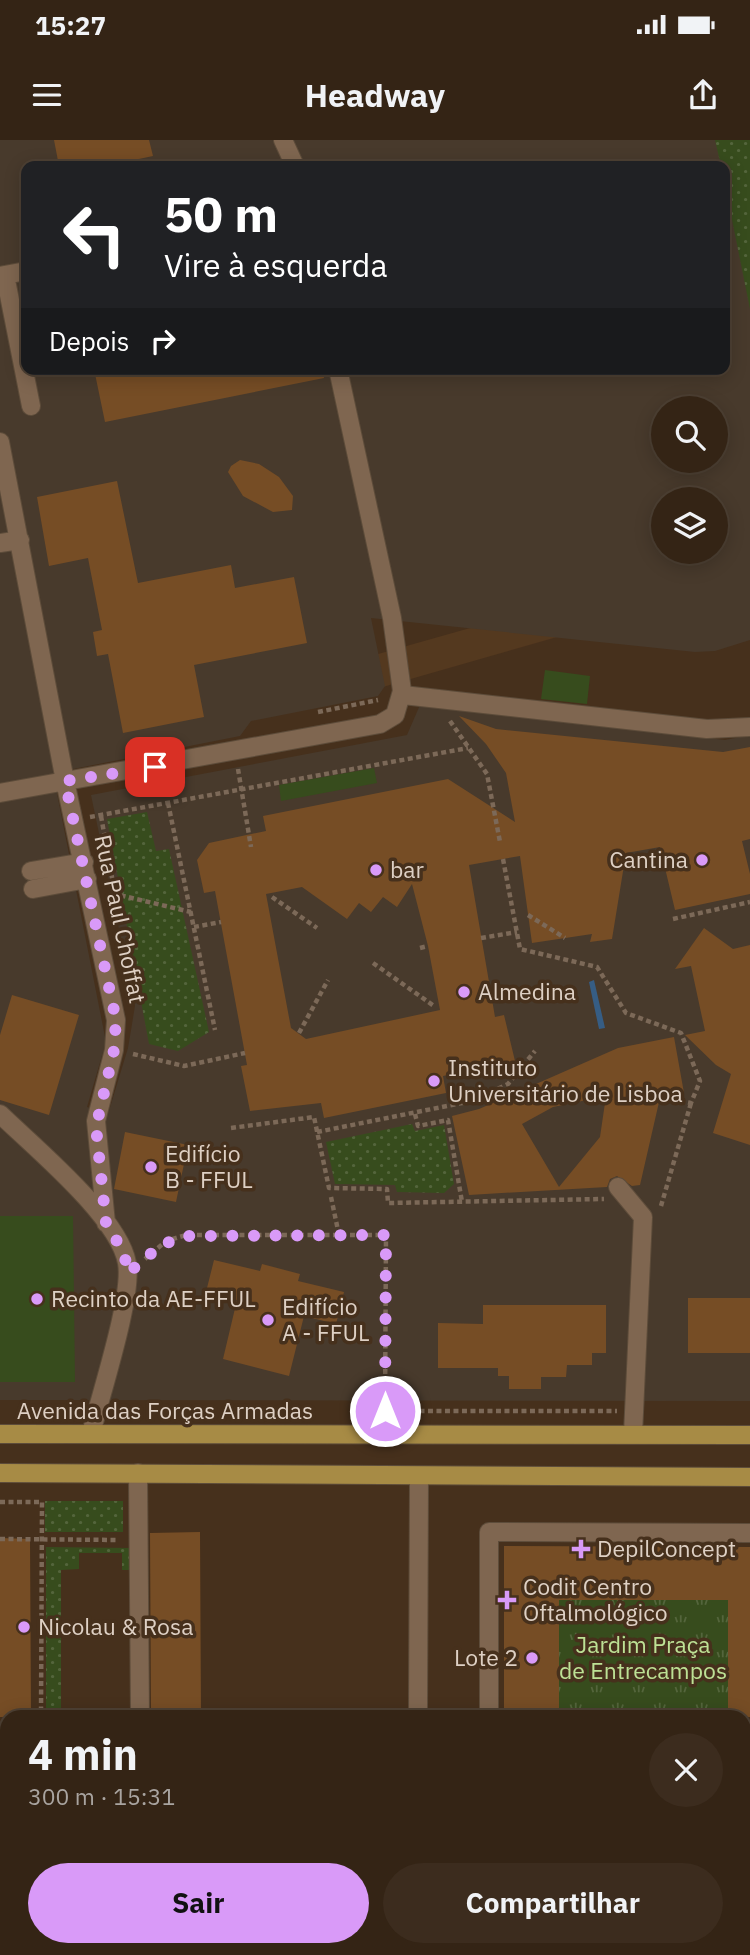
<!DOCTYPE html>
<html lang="pt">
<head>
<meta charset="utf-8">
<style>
  body { margin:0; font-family:"IBM Plex Sans",sans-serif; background:#3c2c1e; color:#f1f3f6; height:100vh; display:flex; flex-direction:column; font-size:26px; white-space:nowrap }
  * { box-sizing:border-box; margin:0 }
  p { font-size:23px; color:#a9a4a0 }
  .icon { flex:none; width:38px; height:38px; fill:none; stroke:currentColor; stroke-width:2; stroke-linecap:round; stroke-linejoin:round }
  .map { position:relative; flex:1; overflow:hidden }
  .side { position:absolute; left:0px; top:1570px; width:751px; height:247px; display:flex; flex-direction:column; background:#342415; border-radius:21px 21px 0 0; box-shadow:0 4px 18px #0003,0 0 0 2px #4e4134 }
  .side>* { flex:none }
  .top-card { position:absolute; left:21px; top:21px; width:709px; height:214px; border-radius:14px; box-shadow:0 4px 18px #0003,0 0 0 2px #4e4134; background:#202124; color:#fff; overflow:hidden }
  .controls { position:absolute; left:651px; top:256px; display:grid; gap:14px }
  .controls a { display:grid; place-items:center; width:77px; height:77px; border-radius:50%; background:#342415; box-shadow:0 4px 18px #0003,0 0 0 2px #4e4134; font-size:35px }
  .pin { position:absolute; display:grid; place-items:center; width:60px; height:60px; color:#fff; margin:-30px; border-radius:14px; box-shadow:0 4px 10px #0006 }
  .me { position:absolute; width:77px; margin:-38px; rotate:0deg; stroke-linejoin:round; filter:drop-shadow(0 0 5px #0008) }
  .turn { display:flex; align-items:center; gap:24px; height:147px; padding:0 28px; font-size:32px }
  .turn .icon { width:91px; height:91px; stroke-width:2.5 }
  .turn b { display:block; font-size:49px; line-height:60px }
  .then { display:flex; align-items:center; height:66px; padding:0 28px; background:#0003; gap:14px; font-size:26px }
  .round { display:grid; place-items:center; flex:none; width:74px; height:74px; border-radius:37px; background:#3c2c1e }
  .summary { display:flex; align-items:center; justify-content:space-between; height:119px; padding:0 28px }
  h1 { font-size:42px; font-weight:700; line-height:52px }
  .action { display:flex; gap:14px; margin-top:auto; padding:14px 28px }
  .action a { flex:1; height:80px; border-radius:42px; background:#d99af8; color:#111; font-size:28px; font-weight:700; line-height:80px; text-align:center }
  .action a+a { background:#3c2c1e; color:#f1f3f6 }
  .status { display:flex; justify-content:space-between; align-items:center; height:49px; padding:0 35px; background:#342415; direction:ltr }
  .status svg { height:19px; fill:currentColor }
  header { display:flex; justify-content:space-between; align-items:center; height:91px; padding:0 28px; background:#342415; font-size:32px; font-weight:700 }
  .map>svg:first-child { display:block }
  .built { fill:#54391f }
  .education { fill:#483a2c; fill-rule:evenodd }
  .grass { fill:url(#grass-dots) }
  .park { fill:url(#park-tufts) }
  .pitch { fill:#374c1d }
  .water { fill:#365d84 }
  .building { fill:#764d25; fill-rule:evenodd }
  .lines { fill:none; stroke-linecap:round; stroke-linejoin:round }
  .minor-casing { stroke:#5d4c3a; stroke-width:20 }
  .major-casing { stroke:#5d4c3a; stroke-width:20 }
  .path { stroke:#7c6958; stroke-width:4.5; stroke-dasharray:5 3.5; stroke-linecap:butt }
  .minor { stroke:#7f6650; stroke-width:18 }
  .major { stroke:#a78b45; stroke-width:18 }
  .route { stroke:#d99af8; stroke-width:12; stroke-dasharray:0 21.6 }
  .poi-dot { fill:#d99af8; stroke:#46301c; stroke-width:2.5 }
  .labels { text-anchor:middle; stroke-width:7; stroke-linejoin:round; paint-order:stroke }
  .poi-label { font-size:23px; fill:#ded0c4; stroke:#46301c; text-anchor:start }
  .street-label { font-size:23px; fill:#ded0c4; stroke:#46301c }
  .park-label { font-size:23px; fill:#bde195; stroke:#46301c }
</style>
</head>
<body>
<div class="status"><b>15:27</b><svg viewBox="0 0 49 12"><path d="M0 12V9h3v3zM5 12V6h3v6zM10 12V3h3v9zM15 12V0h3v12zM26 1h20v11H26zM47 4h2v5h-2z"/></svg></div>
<header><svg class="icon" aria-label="menu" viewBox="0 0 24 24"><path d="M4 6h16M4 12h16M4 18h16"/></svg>Headway<svg class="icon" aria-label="share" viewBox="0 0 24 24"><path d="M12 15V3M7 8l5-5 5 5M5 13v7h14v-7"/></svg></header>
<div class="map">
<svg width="750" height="1815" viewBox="0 0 750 1815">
  <defs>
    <pattern id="grass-dots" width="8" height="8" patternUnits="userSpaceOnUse" patternTransform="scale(1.75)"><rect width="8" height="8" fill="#374c1d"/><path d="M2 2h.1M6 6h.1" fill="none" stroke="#54653c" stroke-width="1.8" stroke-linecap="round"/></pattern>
    <pattern id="park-tufts" width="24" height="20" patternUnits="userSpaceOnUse" patternTransform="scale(1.75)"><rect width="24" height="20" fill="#374c1d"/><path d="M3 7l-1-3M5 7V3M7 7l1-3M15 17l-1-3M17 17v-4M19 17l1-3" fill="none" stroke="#54653c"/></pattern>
  </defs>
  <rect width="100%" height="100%" fill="#46301c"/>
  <!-- built -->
  <path class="built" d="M590,454L599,485L334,561L325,529Z"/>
  <!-- education -->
  <path class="education" d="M0,0H750V500L715,511L695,512L371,478L385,546L378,556L251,581L240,596L53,633L106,902L87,967L108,974L128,908L135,866L91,655L407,595L420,565L725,600L750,595V1261L0,1260ZM26,26H724V229H26ZM663,268H716V320H663ZM663,359H716V411H663Z"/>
  <!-- grass -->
  <path class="grass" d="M715,0H750V169L725,45L724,26H721Z
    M147,672L156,711L169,709L209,892L178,911L149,904L107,679Z
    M412,984L415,991L444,985L454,1044L444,1053L397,1052L395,1045L335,1044L326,1002Z
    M45,1361H123V1392H45Z
    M46,1407L130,1408L131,1430H122V1413H79V1429L61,1430V1577H46Z"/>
  <!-- park -->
  <path class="park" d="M559,1460H728V1577H559Z"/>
  <!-- pitch -->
  <path class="pitch" d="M545,530L590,536L587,564L541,559Z
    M374,628L377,643L281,661L279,645Z
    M0,1076H73L75,1242H0Z"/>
  <!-- water -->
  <path class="water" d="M594,840L605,888L599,889L589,842Z"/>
  <!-- building -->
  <path class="building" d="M54,0H149L153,16L134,20L135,26H59Z
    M94,229H323L324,238L105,282Z
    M240,320L259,324L279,337L293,356L292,370L273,372L243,356L228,332L231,326Z
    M117,341L138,443L231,425L235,448L294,437L307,503L194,525L204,577L123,593L108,514L97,516L93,492L102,490L88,418L49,426L37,357Z
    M459,576L496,589L723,612L750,607V699L742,701L750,734V754L675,770L660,707L626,713L612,799L590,802L592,794L532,803L520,716L469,725L495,877L504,875L515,921L443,936L446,953L324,978L321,963L250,971L241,926L247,925L215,751L204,753L197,720L209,703L266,691L263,676L448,639L515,682L506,633L486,604ZM412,744L428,806L440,870L306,899L291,888L266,754L302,747L347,779L359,763L371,772L383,757L397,767Z
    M704,788L733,809L750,805V1005L713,993L731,934L716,925L685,895L705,891L691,826L675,829Z
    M12,855L79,875L49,975L0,960V895Z
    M674,897L684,953L662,949L640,1045L632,1046L617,1036L610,1039L607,1047L469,1055L452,976L479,969L618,908ZM606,956L600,997L559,1047L522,984L553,967Z
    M125,992L188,1005L176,1062L114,1049Z
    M214,1120L260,1131L262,1124L300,1134L298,1141L344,1152L336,1184L304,1176L289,1236L223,1219L237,1160L206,1152Z
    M688,1158H750V1213H688Z
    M483,1165H606V1213H592V1225H567L566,1237H541V1249H509V1236H498V1228H438V1183L483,1184Z
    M200,1392L201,1577H151L150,1393Z
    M0,1398L30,1399L31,1577H0Z
    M504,1406L750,1407V1577H728V1460H559V1577H504Z"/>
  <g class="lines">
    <!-- minor casing -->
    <g class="minor-casing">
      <path id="minor" d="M283,0L295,26
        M5,135L31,266
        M0,136L26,131
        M0,302L65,641L116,880L114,910L96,981L106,1083
        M0,403L20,400
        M403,555L707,589L750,587
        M0,653L380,584L395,575L402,551L392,478L338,229
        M31,731L84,722
        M33,749L87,739
        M0,974C34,1007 119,1077 127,1123C133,1157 100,1256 91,1294
        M618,1047L643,1077L633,1294
        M138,1333L140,1577
        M418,1577L419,1337
        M489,1577V1392L750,1393
        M0,1642H7
        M744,1717H750
        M744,1780H750
        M488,1810V1815
        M243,1815L244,1810
        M417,1815V1810"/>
    </g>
    <!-- major casing -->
    <g class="major-casing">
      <path id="major" d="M0,1294L750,1295
        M0,1333L750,1337"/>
    </g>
    <!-- path -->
    <path class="path" d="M318,572L378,560
      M450,581L487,634L500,702
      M238,629L251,707
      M168,663L215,890
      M101,676L115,754L191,772
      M90,677L468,608
      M503,719L520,809L597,827L626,873L681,893L700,941L691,963L660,957
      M272,757L317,788
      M528,775L565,798
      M673,779L750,762
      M194,787L221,782
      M481,798L517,792
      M420,808L428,806
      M373,823L434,866
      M299,893L328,840
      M133,914L184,926L245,913
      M415,974L418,986L448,980L462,1062
      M231,988L314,977L329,1048L387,1049L388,1063L604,1059
      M317,992L472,961L508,944L535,911
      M331,1057L339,1095
      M661,1066L691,963
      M145,1119L166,1101L186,1095H386L385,1271H617
      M0,1362H42L41,1577
      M0,1399L118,1400"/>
    <!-- minor -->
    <use href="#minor" class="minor"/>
    <!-- major -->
    <use href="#major" class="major"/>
  </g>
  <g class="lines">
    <!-- route -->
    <path class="route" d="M155,627L65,641L116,880L114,910L96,987L106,1083L124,1113L128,1133L161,1105L186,1096L386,1095L385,1271"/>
  </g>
  <!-- markers -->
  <g class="poi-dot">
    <circle cx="702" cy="720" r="7"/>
    <circle cx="376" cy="730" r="7"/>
    <circle cx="464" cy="852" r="7"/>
    <circle cx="434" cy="941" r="7"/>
    <circle cx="151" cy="1027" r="7"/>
    <circle cx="37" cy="1159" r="7"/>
    <circle cx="268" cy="1180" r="7"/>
    <path d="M577.5 1398.5h7v7h7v7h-7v7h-7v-7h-7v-7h7z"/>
    <path d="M503.5 1449.5h7v7h7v7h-7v7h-7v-7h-7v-7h7z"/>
    <circle cx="24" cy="1487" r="7"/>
    <circle cx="532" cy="1518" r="7"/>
  </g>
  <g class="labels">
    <!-- poi labels -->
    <g class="poi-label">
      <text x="688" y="728" text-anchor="end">Cantina</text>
      <text x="390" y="738">bar</text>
      <text x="478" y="860">Almedina</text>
      <text x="448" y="936">Instituto<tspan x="448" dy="26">Universitário de Lisboa</tspan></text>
      <text x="165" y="1022">Edifício<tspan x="165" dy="26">B - FFUL</tspan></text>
      <text x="51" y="1167">Recinto da AE-FFUL</text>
      <text x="282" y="1175">Edifício<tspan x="282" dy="26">A - FFUL</tspan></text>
      <text x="597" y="1417">DepilConcept</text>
      <text x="523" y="1455">Codit Centro<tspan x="523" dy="26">Oftalmológico</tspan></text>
      <text x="38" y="1495">Nicolau &amp; Rosa</text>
      <text x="518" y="1526" text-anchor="end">Lote 2</text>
    </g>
    <!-- street labels -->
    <g class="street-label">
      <text transform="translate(120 779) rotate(78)" y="8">Rua Paul Choffat</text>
      <text x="165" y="1279">Avenida das Forças Armadas</text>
    </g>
    <!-- park labels -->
    <g class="park-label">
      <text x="643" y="1513">Jardim Praça<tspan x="643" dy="26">de Entrecampos</tspan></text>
    </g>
  </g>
</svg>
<div class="controls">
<a><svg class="icon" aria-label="search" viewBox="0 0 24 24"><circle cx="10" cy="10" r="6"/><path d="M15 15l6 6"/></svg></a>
<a><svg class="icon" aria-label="layers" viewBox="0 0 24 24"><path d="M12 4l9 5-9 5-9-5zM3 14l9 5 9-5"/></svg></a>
</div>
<div class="pin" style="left:155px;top:627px;background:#d93025"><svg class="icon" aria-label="arrive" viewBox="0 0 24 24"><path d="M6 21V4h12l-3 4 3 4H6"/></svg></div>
<svg class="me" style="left:385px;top:1271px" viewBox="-20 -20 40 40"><circle r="17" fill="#d99af8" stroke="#fff" stroke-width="3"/><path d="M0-11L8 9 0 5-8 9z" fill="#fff"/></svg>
<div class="top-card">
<div class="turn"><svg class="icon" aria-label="left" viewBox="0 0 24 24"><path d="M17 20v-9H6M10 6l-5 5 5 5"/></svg><div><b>50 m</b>Vire à esquerda</div></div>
<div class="then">Depois<svg class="icon" aria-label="right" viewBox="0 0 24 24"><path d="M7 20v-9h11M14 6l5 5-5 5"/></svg></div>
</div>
<section class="side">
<div class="summary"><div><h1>4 min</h1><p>300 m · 15:31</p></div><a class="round"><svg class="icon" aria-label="close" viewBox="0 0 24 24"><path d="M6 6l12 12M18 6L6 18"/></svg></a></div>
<div class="action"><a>Sair</a><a>Compartilhar</a></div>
</section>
</div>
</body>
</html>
